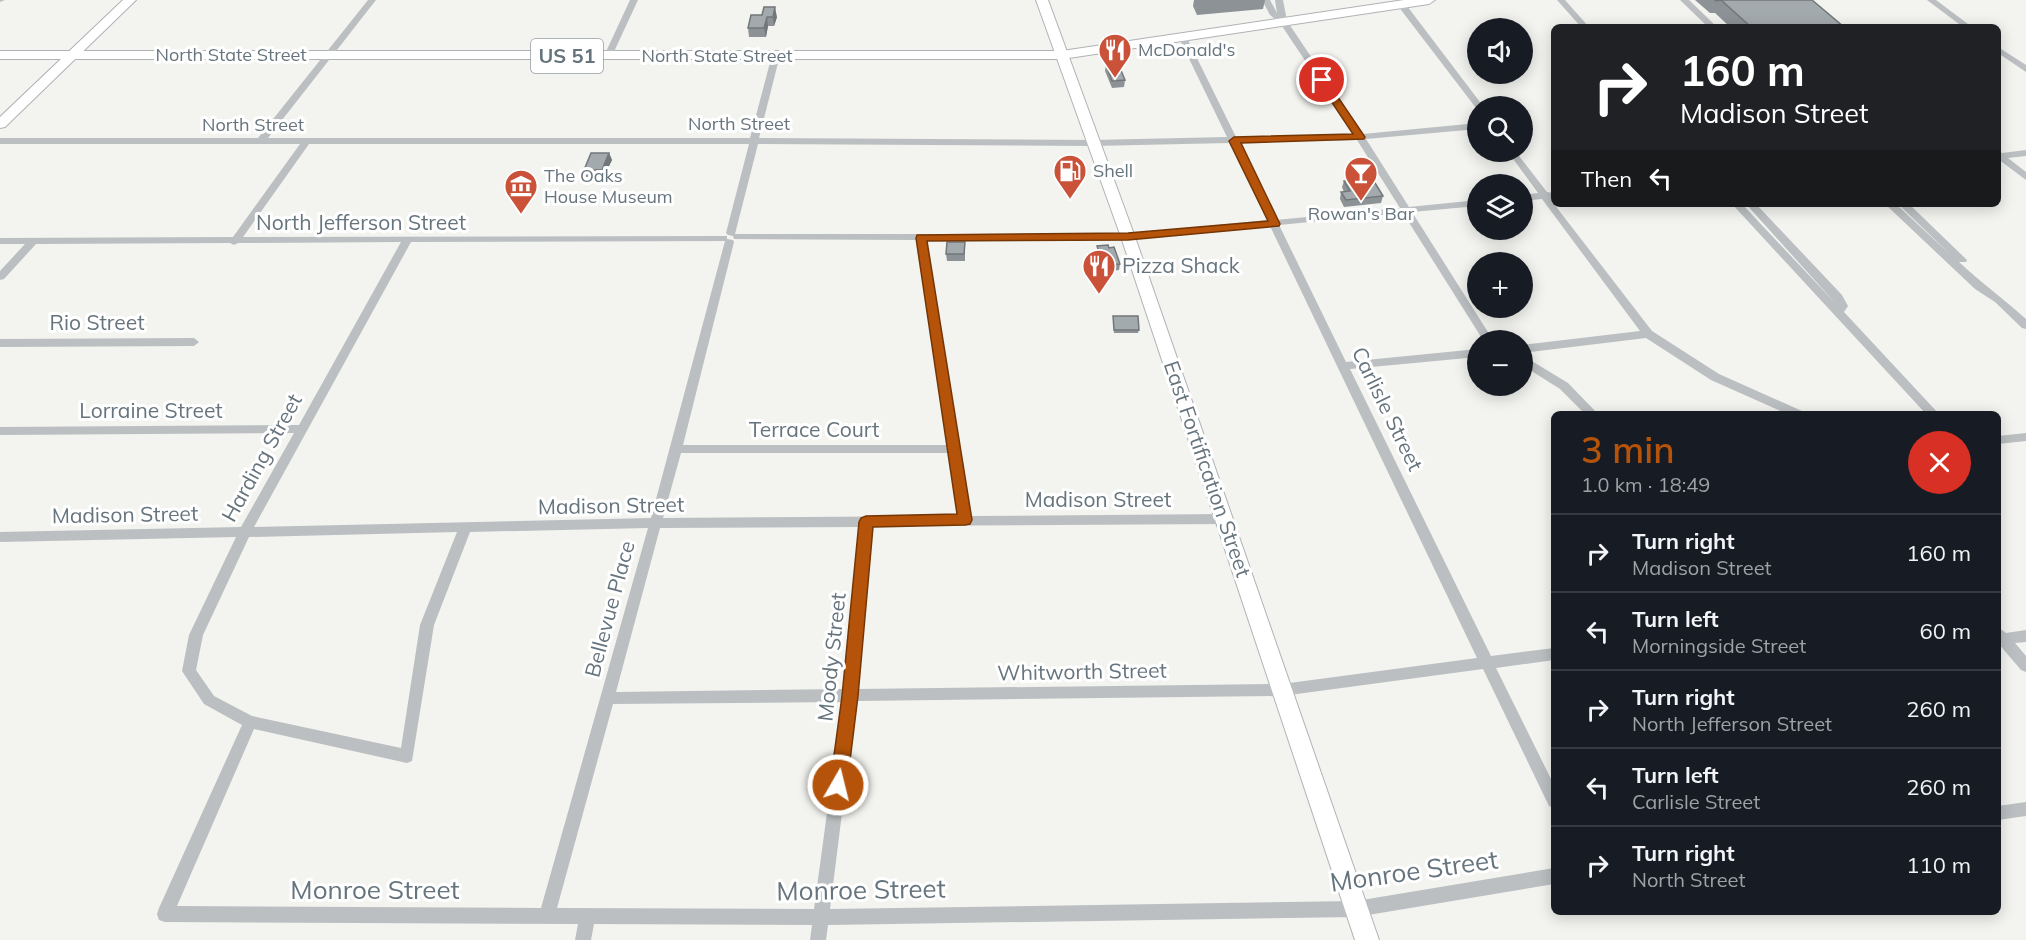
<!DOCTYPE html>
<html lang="en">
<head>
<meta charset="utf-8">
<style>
  body { margin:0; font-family:Mulish,sans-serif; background:#20242c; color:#f1f3f6; height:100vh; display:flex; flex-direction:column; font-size:22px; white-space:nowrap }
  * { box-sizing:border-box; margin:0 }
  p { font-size:20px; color:#9ea1a6 }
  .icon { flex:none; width:33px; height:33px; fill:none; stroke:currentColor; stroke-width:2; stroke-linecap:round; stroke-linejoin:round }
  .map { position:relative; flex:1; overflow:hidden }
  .side { position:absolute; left:1551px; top:411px; width:450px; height:504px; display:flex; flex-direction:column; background:#171b24; border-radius:9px; box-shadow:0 3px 15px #0003 }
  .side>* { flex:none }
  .top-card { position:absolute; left:1551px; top:24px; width:450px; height:183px; border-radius:9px; box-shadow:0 3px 15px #0003; background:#202124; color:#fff; overflow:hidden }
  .buttons { position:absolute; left:1467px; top:18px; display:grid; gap:12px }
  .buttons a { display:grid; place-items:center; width:66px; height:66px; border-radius:50%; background:#171b24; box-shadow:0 3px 15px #0003; font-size:30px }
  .pin { position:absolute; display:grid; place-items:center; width:51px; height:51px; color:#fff; margin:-26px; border:3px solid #fff; border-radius:50%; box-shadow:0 2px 6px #0007 }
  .me { position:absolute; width:66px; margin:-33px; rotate:8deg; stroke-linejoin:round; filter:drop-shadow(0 0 4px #0008) }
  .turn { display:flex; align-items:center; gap:21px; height:126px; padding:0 30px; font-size:27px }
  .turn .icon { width:78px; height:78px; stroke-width:2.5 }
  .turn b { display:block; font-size:42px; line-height:51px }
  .then { display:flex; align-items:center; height:57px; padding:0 30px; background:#0003; gap:12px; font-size:22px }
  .round { display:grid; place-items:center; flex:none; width:63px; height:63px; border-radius:32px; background:#20242c }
  .overview { display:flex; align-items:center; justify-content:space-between; height:102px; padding:0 30px }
  h1 { font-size:36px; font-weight:600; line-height:45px; color:#b45309 }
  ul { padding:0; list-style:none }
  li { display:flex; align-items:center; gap:18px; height:78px; padding:0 30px; border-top:2px solid #363941 }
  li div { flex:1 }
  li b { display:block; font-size:22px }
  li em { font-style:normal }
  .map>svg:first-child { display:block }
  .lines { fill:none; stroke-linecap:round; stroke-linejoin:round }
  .secondary-casing { stroke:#aeb3b6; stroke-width:2 }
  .primary-casing { stroke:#afb3b6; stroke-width:2 }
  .street { fill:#bbbfc1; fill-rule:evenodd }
  .secondary { fill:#fff; fill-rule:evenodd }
  .primary { fill:#fff; fill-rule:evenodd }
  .wall { fill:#8c9296 }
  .shaded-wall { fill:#72777a }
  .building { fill:#a3aaae; stroke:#72777a; stroke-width:1.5 }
  .route { fill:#b45309; stroke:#753606; stroke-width:1.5 }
  .labels { text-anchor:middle; stroke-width:6; stroke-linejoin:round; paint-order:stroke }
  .far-poi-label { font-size:18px; fill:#66747d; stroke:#fff; text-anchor:start }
  .far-street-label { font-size:18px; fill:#66747d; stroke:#fff }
  .shield { fill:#fff; stroke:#949ea4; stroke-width:1.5 }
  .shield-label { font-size:20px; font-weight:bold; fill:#66747d }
  .street-label { font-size:21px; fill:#66747d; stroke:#fff }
  .poi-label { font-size:21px; fill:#66747d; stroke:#fff; text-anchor:start }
  .near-street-label { font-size:26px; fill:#66747d; stroke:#fff }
</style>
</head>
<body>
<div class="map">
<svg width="2026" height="940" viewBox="0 0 2026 940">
  <rect width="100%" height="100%" fill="#f3f3f0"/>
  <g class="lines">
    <!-- secondary casing -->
    <g class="secondary-casing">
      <path id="secondary" d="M123,0H136L5,127L0,128V117Z
        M1036,0H1048L1135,237L1379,940H1355L1121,237Z"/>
    </g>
    <!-- primary casing -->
    <g class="primary-casing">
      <path id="primary" d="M1404,0H1435L1429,4L1062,59H0V51H1062Z"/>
    </g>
    <!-- street -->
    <path class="street" d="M0,0H5L0,2Z
      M368,0H376L268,138H750L772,55L776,53L780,55L759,138L1093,140L1227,137L1178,36L1182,34L1186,36L1236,137L1354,134L1280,23L1270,15L1262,0H1270L1277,13L1275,0H1283L1287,21L1363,134L1478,123V129L1366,139L1409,207L1478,200V206L1412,212L1493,340H1483L1403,213L1279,225L1346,362L1478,349V357L1350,369L1491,656L1554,648V660L1496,668L1554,785V808L1549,806L1483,669L1282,696L856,701L830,909L1356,901L1554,868V884L1356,917L828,925L826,940H810L812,925L594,924L591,940H575L578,924L165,922L159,920L157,914L159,908L242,725L204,704L182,671L189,635L236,537L0,542V532L241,527L294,433L0,435V427L299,425L401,242L238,243L234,245L230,243L36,244L4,279L0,280V271L25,244H0V238L233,237L300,144H0V138H258ZM1357,140L1400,208L1276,220L1238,142ZM1229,143L1267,220L1128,234H735L758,144L1093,146ZM309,144H749L726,233L728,235L733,236L734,239L916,240L947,445H683L734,242L733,240L727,239V236L243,237ZM1270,226L1477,658L1282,684L858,689L872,526L1224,524L1228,522L1230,519L1228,516L1224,514L971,516L926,240H1128ZM725,241L651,518L254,527L411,242ZM681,453H949L958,516L663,518ZM859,527L844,689L616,692L660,528ZM648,528L541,908L177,906L254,729L407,763L412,761L434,625L470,532ZM457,532L420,625L401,748L252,716L214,696L196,670L203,635L249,537ZM842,702L814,909L557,908L613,704Z
      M630,0H638L612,56L605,58L604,56Z
      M1557,0H1565L1589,27H1581Z
      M1680,0H1689L1717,27H1708Z
      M1927,0H1936L1972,27H1963Z
      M1398,2H1404L1483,106L1476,108L1398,6Z
      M1998,47L2026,65V72L1998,53Z
      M2026,150V156L2008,158L2026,172V180L1998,159V151L2002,153Z
      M1508,152H1516L1547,192L1554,193V197L1551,198L1554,204L1652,331L1719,374L1802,411L1804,414H1787L1711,380L1646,338L1522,353V345L1640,331L1542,199L1522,201V195L1538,193Z
      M1732,204H1742L1837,305L1746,204H1756L1842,295L1848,306L1844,312L1939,414H1926Z
      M1885,204H1896L1953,257L1898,204H1909L1967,260L1966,262H1959C1980,282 2004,299 2026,319V329L2022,328L1995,302L1975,289Z
      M194,338L199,342L194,346L0,347V339Z
      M1522,355L1568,383L1598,414H1585L1560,389L1522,365Z
      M2026,433V441L1998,444V436Z
      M1998,627L2006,633L2026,630V642L2015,643L2026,656V672L2021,670L1998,643Z
      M2026,802V816L1998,820V806Z"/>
    <!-- secondary -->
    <use href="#secondary" class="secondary"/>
    <!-- primary -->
    <use href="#primary" class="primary"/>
  </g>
  <!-- wall -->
  <path class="wall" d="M1194,0H1265L1263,9L1197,15L1193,6Z
    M1695,0H1812L1844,27H1730L1715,13H1710Z
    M751,15L777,17L774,26H768L766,37H749L748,28Z
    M1106,64L1125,80L1124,87L1112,88L1105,71Z
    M609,153L612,160L604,176L586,177L584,170Z
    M1344,181L1383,196L1381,203L1344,207L1340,199L1341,192H1344L1342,187Z
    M965,242V261H947L946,254Z
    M1097,246L1109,248L1120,264L1119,270L1103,272L1097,253Z
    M1113,316L1139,330L1138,333H1114Z"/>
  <!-- shaded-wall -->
  <path class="shaded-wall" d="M775,7L777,17L774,26L773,17Z
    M767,17L768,26L766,37L764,28Z
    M609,153L612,160L604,176L602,170Z"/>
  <!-- building -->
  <path class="building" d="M1715,0H1812L1844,27H1751L1721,0L1716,1Z
    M764,7H775L773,17H767L764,28H748L751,15H762Z
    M1118,63L1125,80L1112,81L1106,64Z
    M591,153H609L602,170H584Z
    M1372,178L1383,196L1346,200L1341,192L1350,191L1344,181Z
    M947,242H965L964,254H946Z
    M1108,245L1109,248L1114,247L1120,264L1103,265L1097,246Z
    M1113,316H1138L1139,330H1114Z"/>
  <!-- route -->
  <path class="route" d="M1322,77L1325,78L1365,137L1364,139L1241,143L1280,224L1279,226L1128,240L927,241L972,520L970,524L965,525L873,527L858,696L847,785L844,790L838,793L832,790L830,785L842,696L859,522L861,518L866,516L957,514L916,238L917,235L1128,233L1268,221L1229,141L1234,137L1353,134L1317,80Z"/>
  <!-- icons -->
  <defs>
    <g id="restaurant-pin" transform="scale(1.725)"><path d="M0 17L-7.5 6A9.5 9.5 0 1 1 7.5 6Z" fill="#ca5239" stroke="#fff"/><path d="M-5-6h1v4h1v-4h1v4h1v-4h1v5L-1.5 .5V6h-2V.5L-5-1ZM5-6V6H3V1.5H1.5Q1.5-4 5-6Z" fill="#fff"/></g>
    <g id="fuel-pin" transform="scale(1.725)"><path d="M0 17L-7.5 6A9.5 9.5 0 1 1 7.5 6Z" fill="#ca5239" stroke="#fff"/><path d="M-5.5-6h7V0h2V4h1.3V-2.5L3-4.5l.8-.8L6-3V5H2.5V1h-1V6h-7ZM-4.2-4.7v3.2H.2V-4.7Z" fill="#fff"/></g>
    <g id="bar-pin" transform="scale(1.725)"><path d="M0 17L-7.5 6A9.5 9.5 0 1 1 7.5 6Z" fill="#ca5239" stroke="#fff"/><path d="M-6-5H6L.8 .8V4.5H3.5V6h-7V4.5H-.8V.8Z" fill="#fff"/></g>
    <g id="museum-pin" transform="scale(1.725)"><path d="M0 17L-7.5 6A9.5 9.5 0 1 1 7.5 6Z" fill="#ca5239" stroke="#fff"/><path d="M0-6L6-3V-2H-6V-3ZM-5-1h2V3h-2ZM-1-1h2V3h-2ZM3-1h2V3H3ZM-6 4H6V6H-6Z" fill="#fff"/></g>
  </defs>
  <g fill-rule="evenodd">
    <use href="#restaurant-pin" x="1115" y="50"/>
    <use href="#fuel-pin" x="1070" y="171"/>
    <use href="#bar-pin" x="1361" y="173"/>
    <use href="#museum-pin" x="521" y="186"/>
    <use href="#restaurant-pin" x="1099" y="266"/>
  </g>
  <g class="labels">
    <!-- far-poi labels -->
    <g class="far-poi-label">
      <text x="1138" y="56">McDonald's</text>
      <text x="1093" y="177">Shell</text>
      <text x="544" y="182">The Oaks<tspan x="544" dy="21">House Museum</tspan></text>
      <text x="1361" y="220" text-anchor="middle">Rowan's Bar</text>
    </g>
    <!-- far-street labels -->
    <g class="far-street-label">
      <text x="231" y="61">North State Street</text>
      <text x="717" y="62">North State Street</text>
      <text x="739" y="130">North Street</text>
      <text x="253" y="131">North Street</text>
    </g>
    <!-- shield labels -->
    <rect class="shield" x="531" y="39" width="72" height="34" rx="4.5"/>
    <g class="shield-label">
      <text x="567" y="63">US 51</text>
    </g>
    <!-- street labels -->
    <g class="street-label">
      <text x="361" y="230">North Jefferson Street</text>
      <text x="97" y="330">Rio Street</text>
      <text transform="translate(1387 409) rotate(64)" y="7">Carlisle Street</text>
      <text x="151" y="418">Lorraine Street</text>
      <text x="814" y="437">Terrace Court</text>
      <text transform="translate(262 458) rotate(-61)" y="7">Harding Street</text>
      <text transform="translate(1207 469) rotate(71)" y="7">East Fortification Street</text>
      <text x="1098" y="507">Madison Street</text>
      <text transform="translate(611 506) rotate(-1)" y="7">Madison Street</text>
      <text transform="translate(125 515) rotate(-1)" y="7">Madison Street</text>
      <text transform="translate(610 609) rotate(-75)" y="7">Bellevue Place</text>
      <text transform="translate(832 657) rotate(-84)" y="7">Moody Street</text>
      <text transform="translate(1082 672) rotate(-1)" y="7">Whitworth Street</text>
    </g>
    <!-- poi labels -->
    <g class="poi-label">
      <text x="1122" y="273">Pizza Shack</text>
    </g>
    <!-- near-street labels -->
    <g class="near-street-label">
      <text transform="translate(1414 871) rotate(-8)" y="9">Monroe Street</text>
      <text x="375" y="899">Monroe Street</text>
      <text transform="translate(861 890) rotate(-1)" y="9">Monroe Street</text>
    </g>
  </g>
</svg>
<div class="buttons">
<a><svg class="icon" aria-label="sound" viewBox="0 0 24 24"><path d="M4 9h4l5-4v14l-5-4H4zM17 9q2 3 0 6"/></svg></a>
<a><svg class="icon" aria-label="search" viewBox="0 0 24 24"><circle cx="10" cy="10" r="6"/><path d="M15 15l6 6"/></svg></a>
<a><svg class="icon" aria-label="layers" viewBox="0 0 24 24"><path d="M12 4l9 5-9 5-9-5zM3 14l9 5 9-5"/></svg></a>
<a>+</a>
<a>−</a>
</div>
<div class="pin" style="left:1322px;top:80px;background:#d93025"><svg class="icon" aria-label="arrive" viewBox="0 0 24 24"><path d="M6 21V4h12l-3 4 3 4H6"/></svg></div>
<svg class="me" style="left:838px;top:785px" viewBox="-20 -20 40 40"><circle r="17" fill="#b45309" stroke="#fff" stroke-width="3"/><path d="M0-11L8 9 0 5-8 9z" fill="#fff"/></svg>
<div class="top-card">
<div class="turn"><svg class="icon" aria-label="right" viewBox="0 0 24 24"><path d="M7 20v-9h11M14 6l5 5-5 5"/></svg><div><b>160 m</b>Madison Street</div></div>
<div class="then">Then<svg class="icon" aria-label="left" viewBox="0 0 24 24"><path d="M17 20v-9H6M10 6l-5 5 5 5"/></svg></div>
</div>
<section class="side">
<div class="overview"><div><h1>3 min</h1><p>1.0 km · 18:49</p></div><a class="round" style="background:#d93025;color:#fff"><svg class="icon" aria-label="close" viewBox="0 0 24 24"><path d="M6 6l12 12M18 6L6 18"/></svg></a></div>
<ul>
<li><svg class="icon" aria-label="right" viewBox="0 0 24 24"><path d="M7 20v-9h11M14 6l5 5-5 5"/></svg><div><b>Turn right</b><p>Madison Street</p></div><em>160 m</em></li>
<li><svg class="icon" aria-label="left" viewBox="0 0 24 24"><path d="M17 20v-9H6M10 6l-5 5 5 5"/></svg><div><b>Turn left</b><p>Morningside Street</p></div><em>60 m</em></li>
<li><svg class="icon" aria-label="right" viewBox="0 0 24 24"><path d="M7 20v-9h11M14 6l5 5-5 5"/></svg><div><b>Turn right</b><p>North Jefferson Street</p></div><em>260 m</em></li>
<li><svg class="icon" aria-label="left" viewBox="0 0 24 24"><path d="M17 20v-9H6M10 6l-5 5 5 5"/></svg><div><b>Turn left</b><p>Carlisle Street</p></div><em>260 m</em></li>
<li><svg class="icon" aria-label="right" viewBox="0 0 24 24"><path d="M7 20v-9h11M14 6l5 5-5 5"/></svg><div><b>Turn right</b><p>North Street</p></div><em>110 m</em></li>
</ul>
</section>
</div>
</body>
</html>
